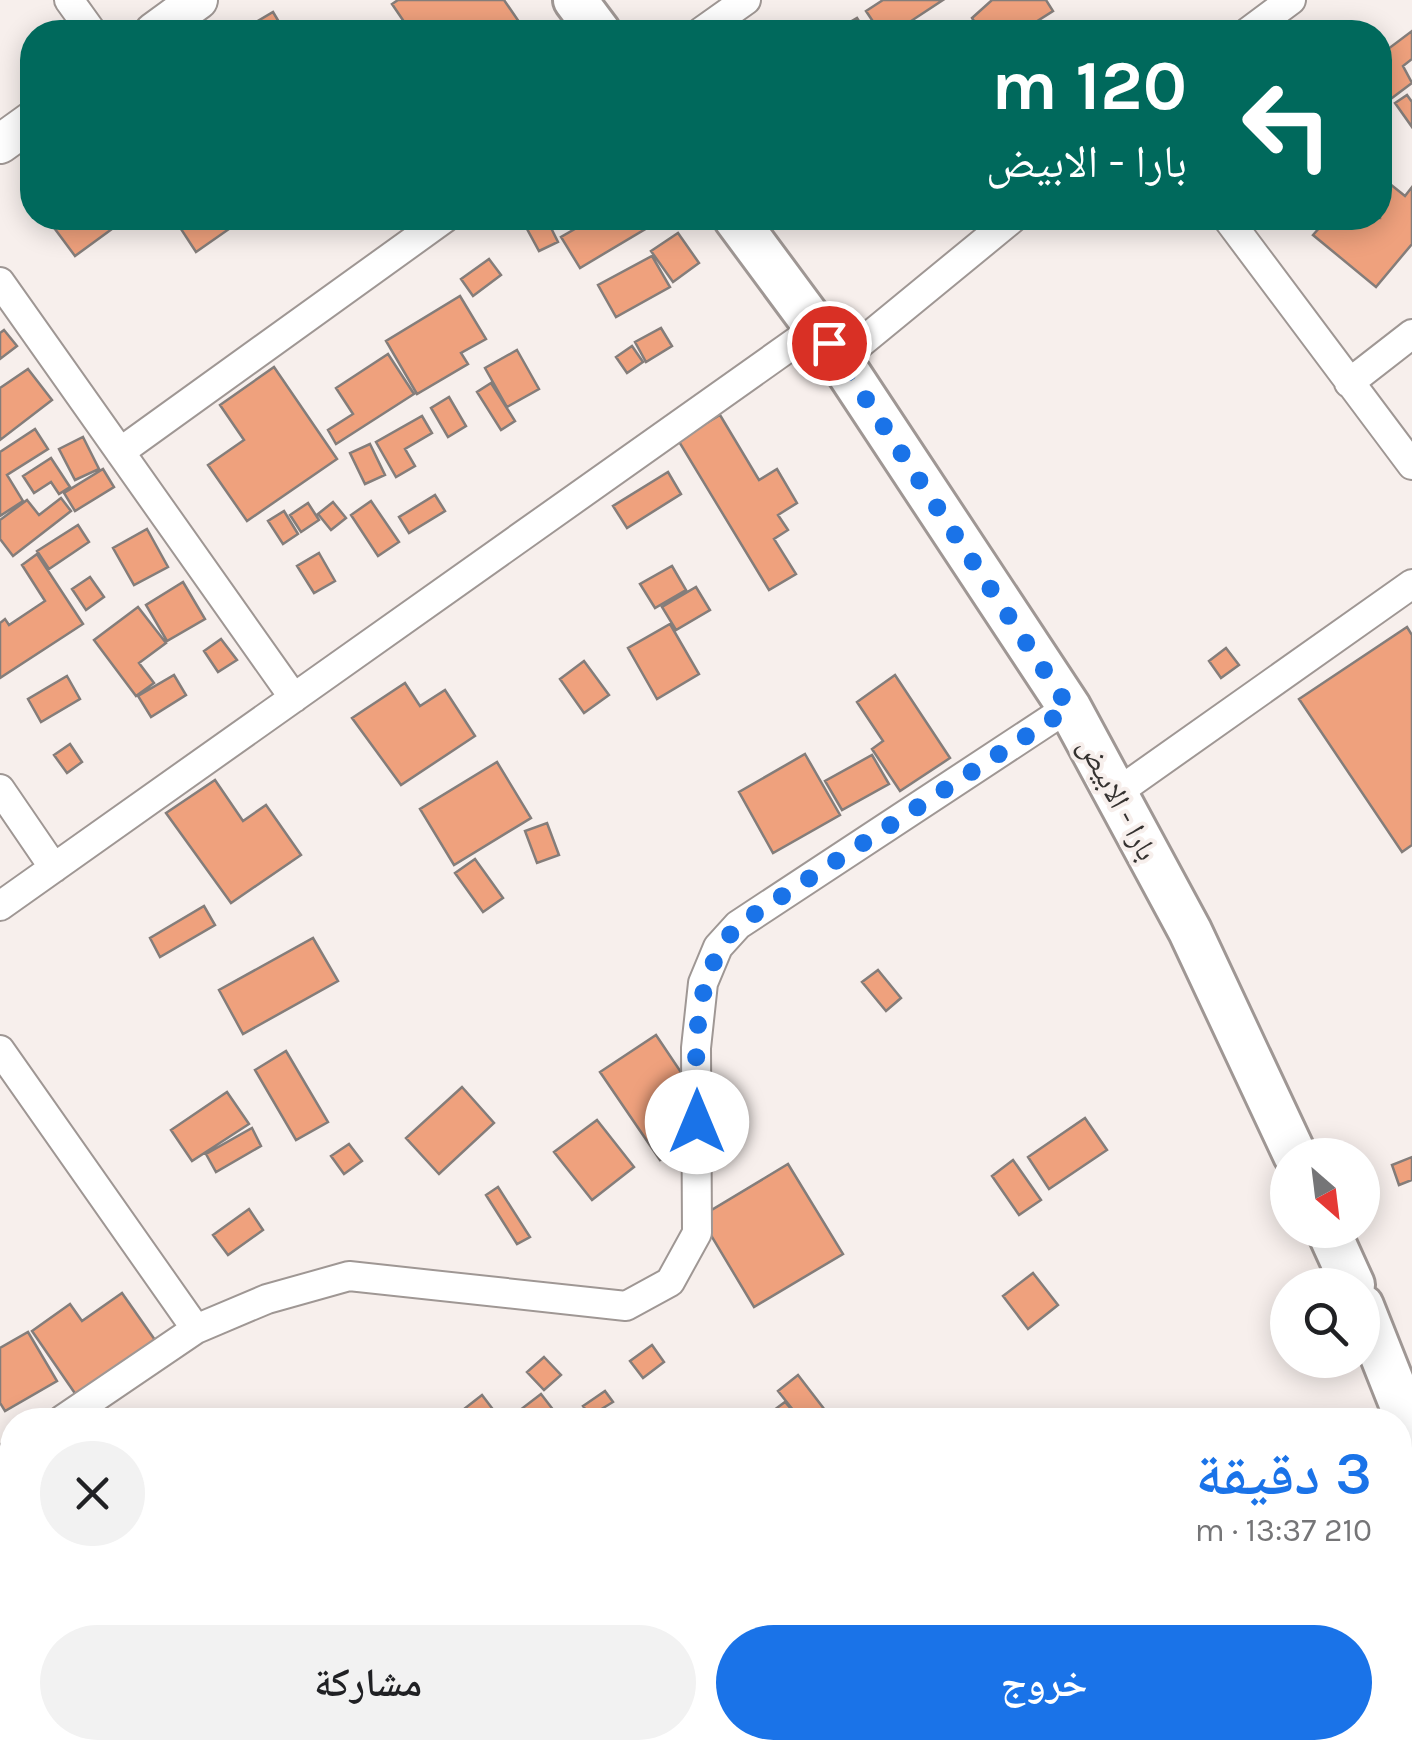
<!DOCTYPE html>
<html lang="ar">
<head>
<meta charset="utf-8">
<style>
  body { margin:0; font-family:Karla,"Noto Naskh Arabic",sans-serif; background:#f2f2f2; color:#202124; direction:rtl; height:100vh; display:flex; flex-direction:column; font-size:38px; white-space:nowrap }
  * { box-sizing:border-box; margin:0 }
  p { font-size:32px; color:#757577 }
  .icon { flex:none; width:55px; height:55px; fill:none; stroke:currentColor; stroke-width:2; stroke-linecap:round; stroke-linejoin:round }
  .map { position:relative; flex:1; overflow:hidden; direction:ltr }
  .sheet { position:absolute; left:0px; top:1408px; width:1412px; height:352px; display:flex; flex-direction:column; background:#fff; border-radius:40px 40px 0 0; box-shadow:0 5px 25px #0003; direction:rtl }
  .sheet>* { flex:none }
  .top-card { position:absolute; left:20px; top:20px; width:1372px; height:210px; border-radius:40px; box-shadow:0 5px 25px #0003; direction:rtl; background:#00695c; color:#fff; overflow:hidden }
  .needle { width:65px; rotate:152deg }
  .tools { position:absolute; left:1270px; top:1138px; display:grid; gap:20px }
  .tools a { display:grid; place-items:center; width:110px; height:110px; border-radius:50%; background:#fff; box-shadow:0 5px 25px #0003; font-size:50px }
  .pin { position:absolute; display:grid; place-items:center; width:85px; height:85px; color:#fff; margin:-42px; border:5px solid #fff; border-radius:50%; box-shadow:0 2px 10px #0007 }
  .me { position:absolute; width:110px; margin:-55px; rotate:0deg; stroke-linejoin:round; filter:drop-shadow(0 0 8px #0008) }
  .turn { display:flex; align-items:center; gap:35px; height:210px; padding:0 40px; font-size:45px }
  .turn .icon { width:130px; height:130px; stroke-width:2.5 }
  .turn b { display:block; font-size:70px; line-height:85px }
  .round { display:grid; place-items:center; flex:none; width:105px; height:105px; border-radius:52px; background:#f2f2f2 }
  .summary { display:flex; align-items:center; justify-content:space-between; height:170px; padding:0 40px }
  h1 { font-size:60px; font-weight:600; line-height:75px; color:#1a73e8 }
  .button { display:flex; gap:20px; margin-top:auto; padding:20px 40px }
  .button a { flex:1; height:115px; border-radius:60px; background:#1a73e8; color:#fff; font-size:40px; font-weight:600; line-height:115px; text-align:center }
  .button a+a { background:#f2f2f2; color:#202124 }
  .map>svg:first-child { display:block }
  .building { fill:#efa17d; stroke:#847d7a; stroke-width:2.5 }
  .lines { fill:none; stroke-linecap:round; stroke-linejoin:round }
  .minor-casing { stroke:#9f9794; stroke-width:32 }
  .secondary-casing { stroke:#9f9794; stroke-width:42 }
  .primary-casing { stroke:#9f9794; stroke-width:48 }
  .minor { stroke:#fff; stroke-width:28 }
  .secondary { stroke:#fff; stroke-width:38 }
  .primary { stroke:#fff; stroke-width:42 }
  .route { stroke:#1a73e8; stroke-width:18; stroke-dasharray:0 32.4 }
  .labels { text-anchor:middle; stroke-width:8; stroke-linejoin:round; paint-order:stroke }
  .street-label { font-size:30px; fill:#353230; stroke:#f7efec }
</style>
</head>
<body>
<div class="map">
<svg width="1412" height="1759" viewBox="0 0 1412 1759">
  <rect width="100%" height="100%" fill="#f7efec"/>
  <!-- building -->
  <path class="building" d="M398,0H504L526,32H411L392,4Z
    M883,0H943L908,23L914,32H880L866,11Z
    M992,0H1046L1053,11L1020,32H981L972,18Z
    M273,12L285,32H242L241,31Z
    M857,18L866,32H833Z
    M1412,31V59L1403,66L1412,83L1388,101L1380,91V55Z
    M1407,95L1412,102V127L1395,103Z
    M1380,176L1405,196L1412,187V244L1376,287L1313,235L1328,218H1380Z
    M62,218H127L75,256L52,225Z
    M185,218H222L229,229L196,252L177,223Z
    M546,218L558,242L539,251L526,227Z
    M594,218H640L647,228L580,268L561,237Z
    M678,233L699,263L673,282L651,251Z
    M652,256L670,287L616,317L598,285Z
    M489,259L501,275L473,296L461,279Z
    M460,296L486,339L461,353L468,364L417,394L386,341Z
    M661,328L672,346L646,362L635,342Z
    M4,330L17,346L0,359V333Z
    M632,346L643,362L627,373L616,357Z
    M517,350L539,389L507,407L485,368Z
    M388,354L414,394L336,444L328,430L353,414L336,388Z
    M274,367L337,459L247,521L208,465L244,440L220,405Z
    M28,369L52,400L0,440V388Z
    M491,383L515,421L501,430L477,392Z
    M449,397L466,426L448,437L431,408Z
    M720,415L759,480L777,469L797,503L778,515L788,530L774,539L796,574L769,590L678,440Z
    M422,416L432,433L405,449L415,466L396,477L376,442Z
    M35,429L48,449L7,475L23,501L0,516V452Z
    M83,437L99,469L75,480L59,449Z
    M370,444L385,475L365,484L350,453Z
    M51,458L70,487L59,494L51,482L34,493L23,476Z
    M103,469L114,487L75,511L64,493Z
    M668,472L681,494L627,528L613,506Z
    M435,495L445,511L409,533L399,517Z
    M61,498L71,511L13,556L0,539V520L27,500L39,515Z
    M371,501L399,542L378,556L351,515Z
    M333,502L346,518L331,530L318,514Z
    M308,503L319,520L301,532L290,515Z
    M284,511L298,534L283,544L268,521Z
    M78,525L89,542L49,569L37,551Z
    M147,529L168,567L134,585L113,548Z
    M319,553L335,581L314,593L297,566Z
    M37,554L83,624L0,678V623L5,619L9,625L45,601L22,565Z
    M672,566L686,590L655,608L640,584Z
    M90,577L104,597L86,610L72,589Z
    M183,582L205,619L167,641L146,605Z
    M696,587L710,610L676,630L662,607Z
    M138,607L166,643L139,663L154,683L136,696L94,640Z
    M670,624L699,674L657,699L628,648Z
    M1407,627L1412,635V845L1402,852L1299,699Z
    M221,639L237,660L218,672L204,651Z
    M1226,648L1239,665L1221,678L1209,661Z
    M584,661L609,695L584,713L560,679Z
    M174,675L186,695L151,717L138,696Z
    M895,675L950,758L900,791L872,749L883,741L857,702Z
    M67,676L80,699L41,722L28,699Z
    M405,683L420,706L445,690L475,736L401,785L352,718Z
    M70,744L82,762L67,773L54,755Z
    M805,754L840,815L773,853L739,792Z
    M872,755L889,784L842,810L825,781Z
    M497,762L531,818L454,865L420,809Z
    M215,780L243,821L266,805L301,855L231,903L166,813Z
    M547,823L559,855L537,863L525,831Z
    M475,859L503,898L483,912L455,873Z
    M204,906L215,925L160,957L150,938Z
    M313,938L338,981L243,1034L219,990Z
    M878,970L901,998L886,1011L862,982Z
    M656,1035L701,1102L700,1134L660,1160L600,1072Z
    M286,1051L328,1122L296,1140L255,1070Z
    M462,1087L494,1123L439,1174L406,1138Z
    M227,1092L249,1124L192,1161L171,1130Z
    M1085,1118L1107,1150L1049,1189L1028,1157Z
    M597,1120L634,1167L592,1200L554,1152Z
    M252,1128L261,1146L216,1172L206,1154Z
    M349,1144L362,1161L344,1174L331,1156Z
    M1412,1157V1180L1399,1185L1392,1165Z
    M1013,1160L1041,1200L1019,1215L992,1176Z
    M788,1164L843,1254L754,1307L700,1217Z
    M498,1187L530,1237L517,1244L486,1195Z
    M249,1209L263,1230L228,1255L213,1235Z
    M1033,1273L1058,1305L1028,1329L1003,1296Z
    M122,1293L162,1350L83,1405L32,1331L70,1304L82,1321Z
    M28,1332L57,1381L5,1411L0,1403V1348Z
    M652,1345L664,1362L643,1378L630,1361Z
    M544,1357L561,1375L544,1390L527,1372Z
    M798,1375L831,1418L829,1420H801L778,1391Z
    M605,1391L613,1402L590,1416L583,1406Z
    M541,1394L561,1420H507Z
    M482,1395L501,1420H450Z
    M785,1402L792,1410L779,1420H769L766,1416Z
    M12,1524L9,1579L12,1612L0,1620V1532Z
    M200,1748H207L216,1759H187Z
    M1085,1748H1191L1198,1759H1093Z"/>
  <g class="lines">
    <!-- minor casing -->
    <g class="minor-casing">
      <path id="minor" d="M69,0L92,32
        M701,32L746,0
        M1248,32L1291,0
        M1227,218L1412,465
        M0,282L294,698
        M840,360L1013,218
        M1349,383L1412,334
        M120,452L445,218
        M0,789L54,868
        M1115,794L1412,584
        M0,906L817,327
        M0,1050L196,1329
        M62,1420L196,1329L267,1299L349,1276L626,1306L670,1282L697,1233L696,1048L703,983L718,947L738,925L1069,707
        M0,1465L12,1454"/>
    </g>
    <!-- secondary casing -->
    <g class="secondary-casing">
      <path id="secondary" d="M154,32L198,0
        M0,144L32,121"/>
    </g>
    <!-- primary casing -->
    <g class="primary-casing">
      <path id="primary" d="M575,0L599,32
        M735,218L840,360L1069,707L1190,931L1295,1155
        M1328,1230L1353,1285
        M1362,1306L1412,1432"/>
    </g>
    <!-- minor -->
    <use href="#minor" class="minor"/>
    <!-- secondary -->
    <use href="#secondary" class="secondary"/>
    <!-- primary -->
    <use href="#primary" class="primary"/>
  </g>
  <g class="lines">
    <!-- route -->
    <path class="route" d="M697,1122C696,1053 689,980 738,925L1069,708L829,343"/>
  </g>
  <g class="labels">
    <!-- street labels -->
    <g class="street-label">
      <text transform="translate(1118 799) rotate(62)" y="10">بارا - الابيض</text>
    </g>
  </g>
</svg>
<div class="tools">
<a><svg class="needle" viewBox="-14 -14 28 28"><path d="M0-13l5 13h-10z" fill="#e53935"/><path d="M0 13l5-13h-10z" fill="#757577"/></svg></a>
<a><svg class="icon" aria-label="search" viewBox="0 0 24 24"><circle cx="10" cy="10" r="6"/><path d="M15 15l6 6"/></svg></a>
</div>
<div class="pin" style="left:829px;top:343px;background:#d93025"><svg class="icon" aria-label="arrive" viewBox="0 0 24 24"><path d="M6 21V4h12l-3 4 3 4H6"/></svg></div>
<svg class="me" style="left:697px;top:1122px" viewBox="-20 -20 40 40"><circle r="19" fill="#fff"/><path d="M0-13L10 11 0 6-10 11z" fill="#1a73e8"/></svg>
<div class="top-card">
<div class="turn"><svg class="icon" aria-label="left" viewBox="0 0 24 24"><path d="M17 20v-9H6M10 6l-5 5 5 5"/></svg><div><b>120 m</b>بارا - الابيض</div></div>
</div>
<section class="sheet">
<div class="summary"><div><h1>3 دقيقة</h1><p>210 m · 13:37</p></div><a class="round"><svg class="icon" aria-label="close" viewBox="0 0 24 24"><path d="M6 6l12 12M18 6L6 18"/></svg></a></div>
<div class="button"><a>خروج</a><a>مشاركة</a></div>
</section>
</div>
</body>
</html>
